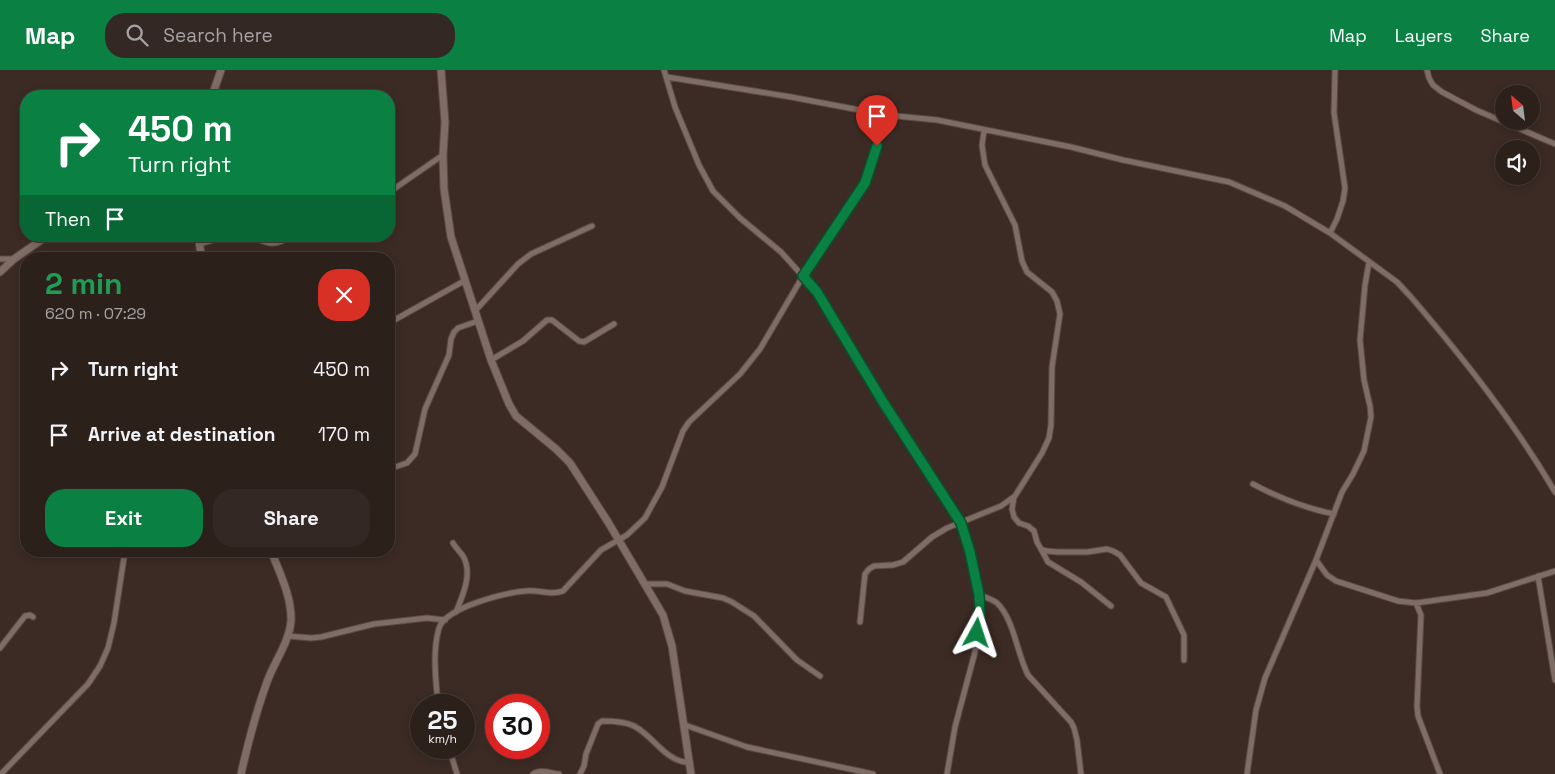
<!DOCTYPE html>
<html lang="en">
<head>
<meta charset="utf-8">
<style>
  body { margin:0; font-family:"Space Grotesk",sans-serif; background:#342824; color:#f1f3f6; height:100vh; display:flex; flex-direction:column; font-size:19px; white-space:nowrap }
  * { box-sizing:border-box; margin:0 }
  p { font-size:16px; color:#a6a3a3 }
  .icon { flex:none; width:28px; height:28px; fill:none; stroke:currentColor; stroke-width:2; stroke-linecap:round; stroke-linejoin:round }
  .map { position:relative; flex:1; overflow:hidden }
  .side { position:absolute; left:20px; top:182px; width:375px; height:305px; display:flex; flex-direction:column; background:#2c201b; border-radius:20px; box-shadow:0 2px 8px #0003,0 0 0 1px #483e3a }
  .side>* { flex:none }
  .guide { position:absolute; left:20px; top:20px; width:375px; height:152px; border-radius:20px; box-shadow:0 2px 8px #0003,0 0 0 1px #483e3a; background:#0b8043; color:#fff; overflow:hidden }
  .needle { width:32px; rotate:332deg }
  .buttons { position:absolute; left:1495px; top:15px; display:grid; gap:10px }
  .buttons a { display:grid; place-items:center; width:45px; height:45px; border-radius:50%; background:#2c201b; box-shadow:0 2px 8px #0003,0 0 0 1px #483e3a; font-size:25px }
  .speed { position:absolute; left:410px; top:624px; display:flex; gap:10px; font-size:25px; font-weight:700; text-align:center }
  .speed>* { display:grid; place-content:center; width:65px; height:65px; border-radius:50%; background:#2c201b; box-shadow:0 2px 8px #0003,0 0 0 1px #483e3a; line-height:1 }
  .speed small { font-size:12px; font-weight:400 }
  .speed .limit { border:8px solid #d22; background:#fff; color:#111 }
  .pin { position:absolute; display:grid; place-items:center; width:42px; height:42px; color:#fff; margin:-51px -21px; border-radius:50% 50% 50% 0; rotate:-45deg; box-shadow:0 0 5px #0007 }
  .pin .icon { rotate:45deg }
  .me { position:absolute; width:55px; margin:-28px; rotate:5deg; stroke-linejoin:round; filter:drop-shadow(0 0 4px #0008) }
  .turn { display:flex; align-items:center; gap:18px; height:105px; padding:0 25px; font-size:22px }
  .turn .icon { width:65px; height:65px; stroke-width:2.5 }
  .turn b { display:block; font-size:35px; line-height:42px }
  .then { display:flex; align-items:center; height:48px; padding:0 25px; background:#0003; gap:10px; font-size:19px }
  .round { display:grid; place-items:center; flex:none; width:52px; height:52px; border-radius:20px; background:#342824 }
  .summary { display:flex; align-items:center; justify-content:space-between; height:85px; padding:0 25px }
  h1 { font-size:30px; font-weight:700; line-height:38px; color:#1e9e55 }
  .button { display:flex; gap:10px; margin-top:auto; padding:10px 25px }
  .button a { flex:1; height:58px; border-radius:20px; background:#0b8043; color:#fff; font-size:20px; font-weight:700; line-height:58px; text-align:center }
  .button a+a { background:#342824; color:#f1f3f6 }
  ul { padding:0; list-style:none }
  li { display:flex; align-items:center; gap:15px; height:65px; padding:0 25px }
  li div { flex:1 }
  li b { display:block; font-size:19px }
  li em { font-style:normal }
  header { display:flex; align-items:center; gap:30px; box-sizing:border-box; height:70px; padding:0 25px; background:#0b8043; color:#fff }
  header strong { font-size:24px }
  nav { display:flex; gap:28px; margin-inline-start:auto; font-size:18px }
  .search { width:350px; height:45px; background:#342824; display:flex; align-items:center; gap:12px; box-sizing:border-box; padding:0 18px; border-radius:20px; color:#a6a3a3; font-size:19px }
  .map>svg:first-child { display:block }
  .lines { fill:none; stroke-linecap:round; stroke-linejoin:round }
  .street-casing { stroke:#584a44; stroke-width:7 }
  .secondary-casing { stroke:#584a44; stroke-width:9 }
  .street { stroke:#7f6c64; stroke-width:5 }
  .secondary { stroke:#7f6c64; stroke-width:7 }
  .route-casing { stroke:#07532c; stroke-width:12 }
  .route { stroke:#0b8043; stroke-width:9 }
</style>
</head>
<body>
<header>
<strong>Map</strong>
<div class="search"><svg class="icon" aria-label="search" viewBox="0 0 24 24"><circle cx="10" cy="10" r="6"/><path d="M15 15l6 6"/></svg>Search here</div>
<nav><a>Map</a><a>Layers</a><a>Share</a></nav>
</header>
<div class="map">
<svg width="1555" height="704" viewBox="0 0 1555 704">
  <rect width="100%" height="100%" fill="#3b2b24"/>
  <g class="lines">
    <!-- street casing -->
    <g class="street-casing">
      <path id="street" d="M664,0L675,37L699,95L713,121L740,148L781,182L817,222L883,332L961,453L970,482L979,525L980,544L975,582L955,657L947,704
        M1427,0L1429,8L1433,15L1442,22L1476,40L1555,74
        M667,7L791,27L886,45L937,50L1071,77L1123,90L1229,112L1285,136L1330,163L1397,212L1411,227C1464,289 1514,352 1555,422
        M389,119H394L401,114L443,85
        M1330,163L1337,149L1343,131L1345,118L1334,43L1335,0
        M250,166C269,174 273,177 292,166
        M199,174L228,166
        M0,189H14
        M475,241L518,194L531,184L592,156
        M389,253L464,211
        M491,290L523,271L547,250H552L579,271L584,272L614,254
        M389,399L407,393L415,384L425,339L449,285L451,269L454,262L458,258L478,251
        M1253,414C1279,428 1304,438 1334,444
        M1014,427L1012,439L1014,447L1019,453L1028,456L1034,461L1037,472L1041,479L1047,481L1058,482H1087L1107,479L1113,481L1120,485L1141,513L1166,527L1184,565V590
        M453,473C456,478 460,482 463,486C473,503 463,525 456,542
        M1041,479L1048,492L1081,512L1111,536
        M1316,490L1327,505L1336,511L1398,531L1416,533L1487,523L1555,501
        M1538,506L1555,610
        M646,514H667L685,521L723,528L732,532L754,546L797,590L820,606
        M979,525C985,527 992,529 997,533C1014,549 1017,584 1028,605L1071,652L1074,658L1077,670L1081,704
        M1416,533L1421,545L1417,636L1418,646L1440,704
        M860,552L865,504L869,499L874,496L893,495L903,492L932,467L947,458L1001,436L1015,426L1042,383L1049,368L1051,355L1052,297L1060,244L1057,231L1052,222L1027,202L1022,191L1015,155L985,95L982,75L984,61
        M288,566L311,568L321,567L374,554L427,548L445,550
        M0,578L25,546L30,545L33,547
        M438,635C436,611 432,582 439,558C446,537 505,523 525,521C538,519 551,526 563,521L601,480L627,465L645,448L662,417L683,361L689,352L740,304L760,279L803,206L865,113L886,45
        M685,655L747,677L873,704
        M449,678L457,704
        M1,704L88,614L100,596L108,578L114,553L125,481
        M533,704C540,699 550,703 559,704
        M580,704L584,696L586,684L598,654L602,651C611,651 626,652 634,656C655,667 664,691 690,693
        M1247,704L1256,640L1265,608L1316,490L1342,422L1353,404L1364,381L1371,347L1370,336L1364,310L1360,270L1365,215L1369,192"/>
    </g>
    <!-- secondary casing -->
    <g class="secondary-casing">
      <path id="secondary" d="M441,0L445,52L443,85L444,119L451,167L491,290L509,334L516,346L556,379L570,393L608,452L663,545L672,576L691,704
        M212,26L221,0
        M198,166L202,189
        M0,202L14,189L47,166
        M241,704C248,673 256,642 267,612C274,592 289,573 291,551C292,528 280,503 271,481"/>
    </g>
    <!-- street -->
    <use href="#street" class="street"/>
    <!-- secondary -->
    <use href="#secondary" class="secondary"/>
  </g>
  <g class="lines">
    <!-- route casing -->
    <g class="route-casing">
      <path id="route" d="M877,76L865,113L803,206L817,222L883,332L961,453L970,482L979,525L980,544L977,563"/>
    </g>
    <!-- route -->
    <use href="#route" class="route"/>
  </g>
</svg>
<div class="buttons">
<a><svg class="needle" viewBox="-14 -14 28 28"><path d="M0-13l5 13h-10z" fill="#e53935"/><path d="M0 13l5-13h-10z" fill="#a6a3a3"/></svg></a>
<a><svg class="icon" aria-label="sound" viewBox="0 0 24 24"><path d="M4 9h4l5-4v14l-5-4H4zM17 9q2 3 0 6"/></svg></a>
</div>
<div class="speed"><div>25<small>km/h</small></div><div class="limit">30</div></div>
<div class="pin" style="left:877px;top:76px;background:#d93025"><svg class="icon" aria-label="arrive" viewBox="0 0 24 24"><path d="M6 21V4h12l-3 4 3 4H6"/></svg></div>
<svg class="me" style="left:977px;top:563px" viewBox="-20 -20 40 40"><path d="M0-17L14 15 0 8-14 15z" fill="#0b8043" stroke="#fff" stroke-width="4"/></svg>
<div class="guide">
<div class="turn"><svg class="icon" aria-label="right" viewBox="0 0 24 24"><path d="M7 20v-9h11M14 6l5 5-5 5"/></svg><div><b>450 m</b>Turn right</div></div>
<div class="then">Then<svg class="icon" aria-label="arrive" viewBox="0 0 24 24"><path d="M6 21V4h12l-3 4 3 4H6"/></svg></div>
</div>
<section class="side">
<div class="summary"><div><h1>2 min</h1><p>620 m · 07:29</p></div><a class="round" style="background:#d93025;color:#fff"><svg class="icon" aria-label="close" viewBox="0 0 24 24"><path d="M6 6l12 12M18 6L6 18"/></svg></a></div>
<ul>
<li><svg class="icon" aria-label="right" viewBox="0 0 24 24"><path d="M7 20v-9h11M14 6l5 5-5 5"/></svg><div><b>Turn right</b></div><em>450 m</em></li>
<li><svg class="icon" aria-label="arrive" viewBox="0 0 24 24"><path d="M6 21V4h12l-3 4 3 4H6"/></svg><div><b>Arrive at destination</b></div><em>170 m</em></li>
</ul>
<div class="button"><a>Exit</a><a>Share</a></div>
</section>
</div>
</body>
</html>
